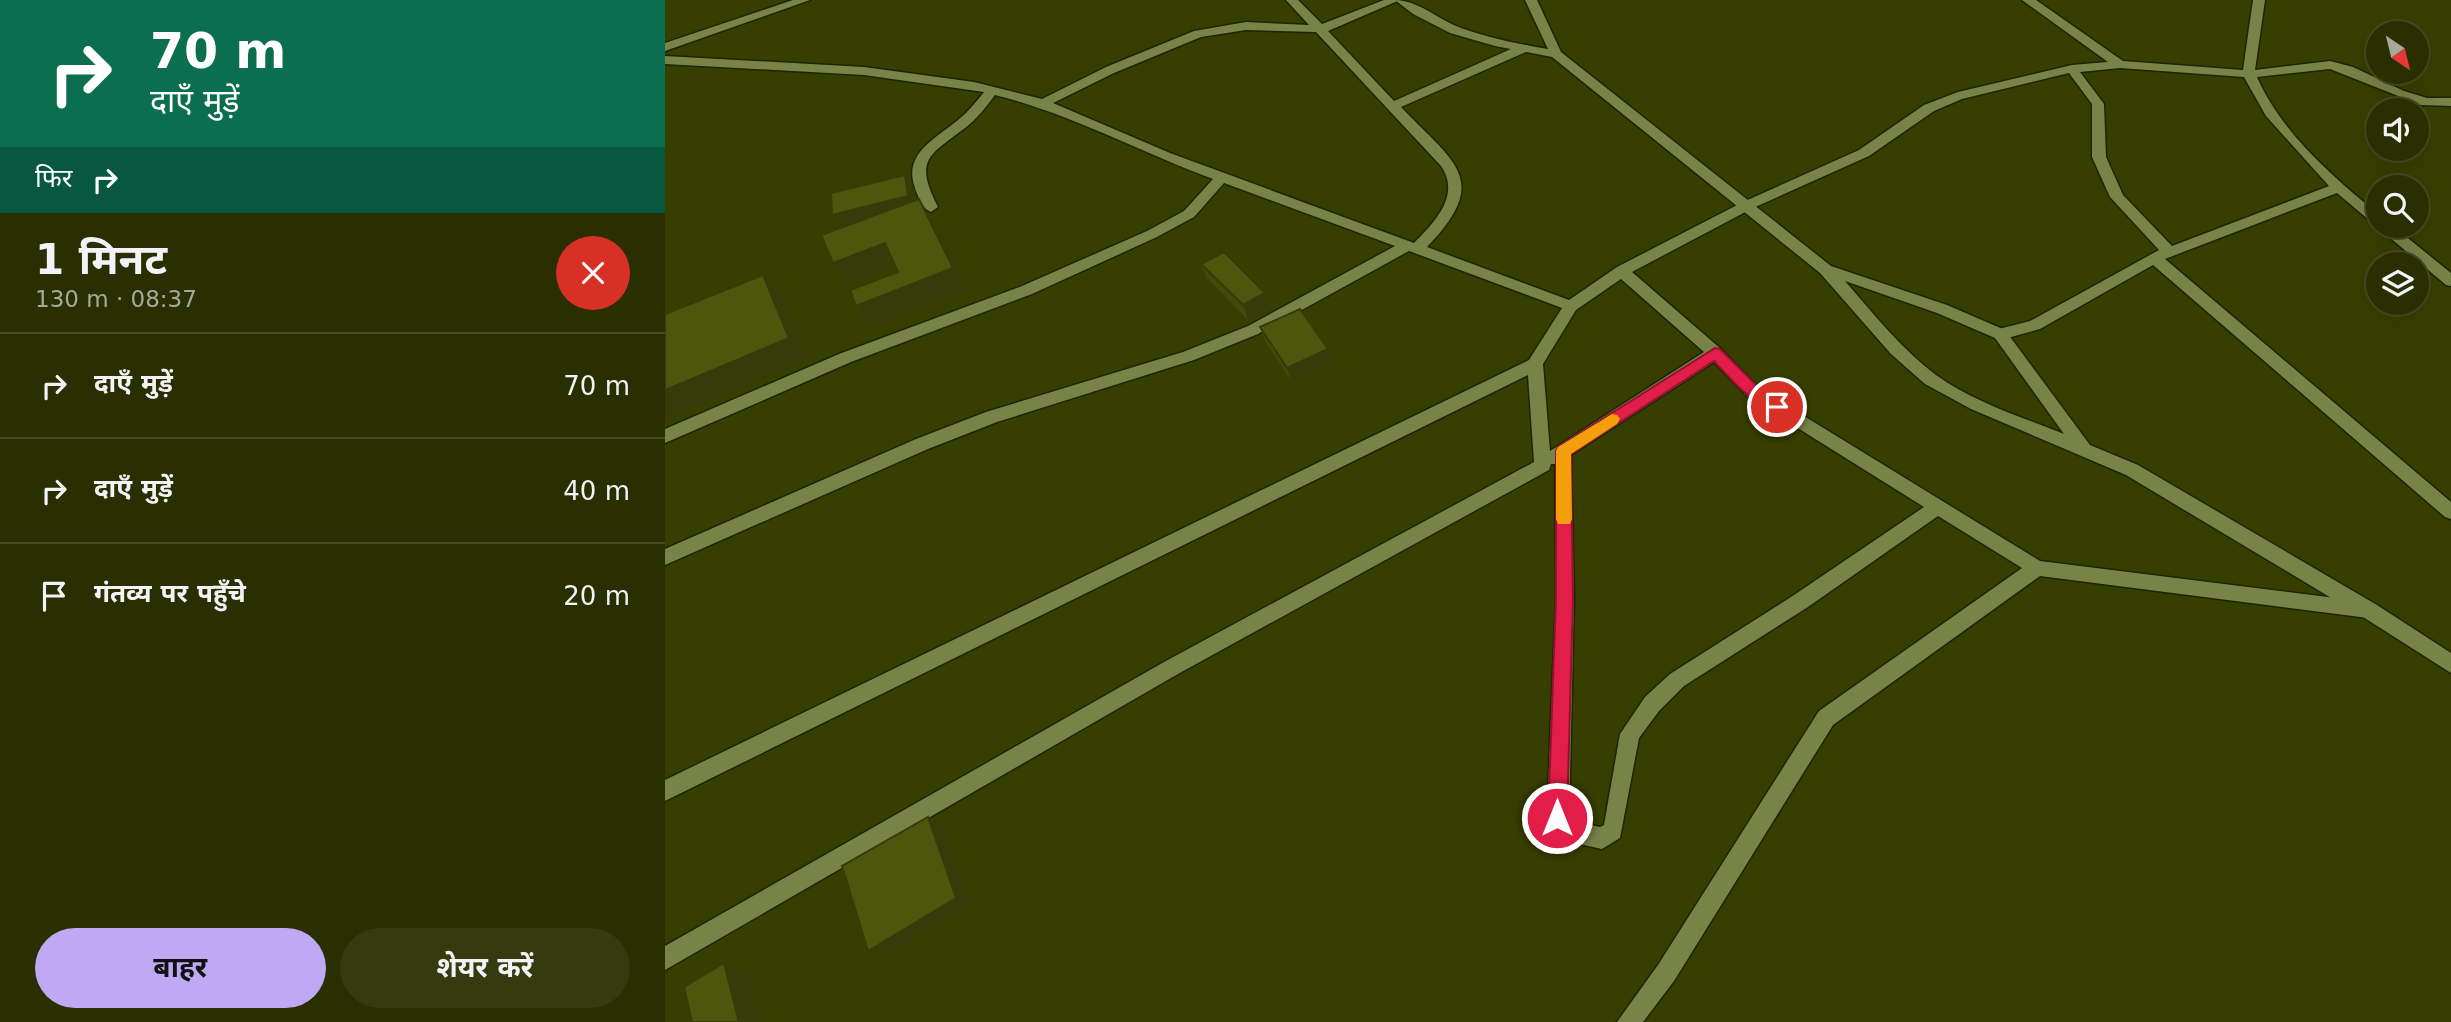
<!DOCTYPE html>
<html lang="hi">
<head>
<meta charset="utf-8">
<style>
  body { margin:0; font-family:"DejaVu Sans","Noto Sans Devanagari",sans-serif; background:#353b0f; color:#f1f3f6; height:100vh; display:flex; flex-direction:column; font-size:26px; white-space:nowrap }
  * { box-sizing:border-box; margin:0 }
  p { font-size:23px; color:#a5a999 }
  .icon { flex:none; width:38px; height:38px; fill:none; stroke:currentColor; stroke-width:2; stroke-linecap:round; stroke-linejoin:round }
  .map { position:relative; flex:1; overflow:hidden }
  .side { display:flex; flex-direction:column; background:#292f00; width:665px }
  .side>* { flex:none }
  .guide { background:#0b6e4f; color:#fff; overflow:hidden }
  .needle { width:46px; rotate:145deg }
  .fabs { position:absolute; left:1701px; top:21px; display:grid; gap:14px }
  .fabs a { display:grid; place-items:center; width:63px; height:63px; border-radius:50%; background:#292f00; box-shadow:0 7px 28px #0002,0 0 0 2px #454a22; font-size:35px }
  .pin { position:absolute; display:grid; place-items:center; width:60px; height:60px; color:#fff; margin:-30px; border:4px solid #fff; border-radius:50%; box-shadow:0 2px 7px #0007 }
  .me { position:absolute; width:77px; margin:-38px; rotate:0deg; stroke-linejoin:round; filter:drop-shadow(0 0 5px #0008) }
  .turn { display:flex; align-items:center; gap:24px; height:147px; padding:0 35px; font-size:32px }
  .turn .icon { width:91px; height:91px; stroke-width:2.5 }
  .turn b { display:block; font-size:49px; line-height:60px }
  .then { display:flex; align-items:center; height:66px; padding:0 35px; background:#0003; gap:14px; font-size:26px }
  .round { display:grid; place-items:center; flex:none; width:74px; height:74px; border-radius:37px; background:#353b0f }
  .summary { display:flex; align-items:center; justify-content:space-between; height:119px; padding:0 35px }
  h1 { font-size:42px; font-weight:700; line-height:52px }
  .cta { display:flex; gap:14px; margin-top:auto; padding:14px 35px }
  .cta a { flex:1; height:80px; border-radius:42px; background:#bfa9f4; color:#111; font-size:28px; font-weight:700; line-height:80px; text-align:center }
  .cta a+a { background:#353b0f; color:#f1f3f6 }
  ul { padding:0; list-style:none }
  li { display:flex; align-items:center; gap:21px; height:105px; padding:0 35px; border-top:2px solid #454a22 }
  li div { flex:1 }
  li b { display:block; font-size:26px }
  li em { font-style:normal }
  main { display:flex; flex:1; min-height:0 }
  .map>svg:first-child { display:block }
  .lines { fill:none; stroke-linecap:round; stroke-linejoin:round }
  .street-casing { stroke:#1f2405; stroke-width:3 }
  .secondary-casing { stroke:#1f2405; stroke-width:3 }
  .street { fill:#788348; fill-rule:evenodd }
  .secondary { fill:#788348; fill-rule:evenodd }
  .wall { fill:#414a0b }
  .shaded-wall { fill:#353c09 }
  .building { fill:#4c560d; stroke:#353c09; stroke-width:2 }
  .route { fill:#e11d48; stroke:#92132f; stroke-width:2 }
  .slow { fill:#f59e0b }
</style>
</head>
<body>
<main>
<section class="side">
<div class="guide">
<div class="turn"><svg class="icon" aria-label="right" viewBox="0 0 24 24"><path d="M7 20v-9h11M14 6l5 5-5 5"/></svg><div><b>70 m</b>दाएँ मुड़ें</div></div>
<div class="then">फिर<svg class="icon" aria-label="right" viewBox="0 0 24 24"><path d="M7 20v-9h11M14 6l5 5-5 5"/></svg></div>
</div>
<div class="summary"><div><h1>1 मिनट</h1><p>130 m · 08:37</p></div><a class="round" style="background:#d93025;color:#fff"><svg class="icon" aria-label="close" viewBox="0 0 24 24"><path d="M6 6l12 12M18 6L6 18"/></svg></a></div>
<ul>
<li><svg class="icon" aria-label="right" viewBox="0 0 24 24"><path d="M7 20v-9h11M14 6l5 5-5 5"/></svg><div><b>दाएँ मुड़ें</b></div><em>70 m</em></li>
<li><svg class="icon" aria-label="right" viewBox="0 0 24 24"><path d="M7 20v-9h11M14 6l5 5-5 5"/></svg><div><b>दाएँ मुड़ें</b></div><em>40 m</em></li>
<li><svg class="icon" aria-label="arrive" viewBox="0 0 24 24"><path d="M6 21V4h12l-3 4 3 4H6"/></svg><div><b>गंतव्य पर पहुँचे</b></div><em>20 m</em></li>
</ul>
<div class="cta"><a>बाहर</a><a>शेयर करें</a></div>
</section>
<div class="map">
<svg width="1786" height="1022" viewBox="0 0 1786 1022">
  <rect width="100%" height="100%" fill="#373f00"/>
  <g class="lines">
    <!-- street casing -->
    <g class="street-casing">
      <path id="street" d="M128,0H145L0,51V43Z
        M621,0H633L657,24L719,0H735L663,31L729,101L855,45H863V51L736,107C788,162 828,179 762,247L904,300L952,267L1078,202L1194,150L1259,105L1293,92L1407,65L1443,62L1357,0H1371L1458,61L1578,70L1588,0H1600L1590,70L1665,61L1688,67L1739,91L1762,98H1786V106L1756,105L1665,69L1592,77C1616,132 1667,176 1713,214V226H1728L1786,273V286L1781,285L1672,193L1500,259L1786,502V519L1780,517L1488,265L1375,329L1335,340L1330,338L1327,334L1330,330L1365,321L1494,250L1445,197L1427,157V104L1404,73L1297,99L1269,111L1204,156L1088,208L967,272L1056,349L1095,389L1375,561L1703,602L1710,604L1712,610L1710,616L1703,618L1375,576L1168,725L1009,981L978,1022H952L993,965L1154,711L1357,568L1273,516L1143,607L1019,686L994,711L974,738L955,838L937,849L900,841L887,833L882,813L891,599L890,464H886L884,470L513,674L0,970V946L499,662L869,462L863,375L0,801V780L864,360L897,308L744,251L593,334L529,360L332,422L263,449L0,565V549L251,439L321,412L518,352L583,326L730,246L559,183L529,217L492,237L367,294L186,362L0,443V429L174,354L357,286L482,231L519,211L548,179C475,152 406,114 330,95C321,107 312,119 300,128C263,156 249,160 273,207L266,212C258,209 254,199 251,191C236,154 269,140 293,120C303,112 311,102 319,92L199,75L0,64V56L199,67L309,82L377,99L441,67L529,31L581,22L644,25ZM581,30L651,32L776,166C796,195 770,222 749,243L505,153L388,103L449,73L536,37ZM1455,68L1579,77L1601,116L1664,186L1507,246L1458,195L1441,157L1439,104L1415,72ZM956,279L1039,352L885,451L878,364L911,310ZM1049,362L1083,397L1259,507L1129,595L1005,674L980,697L955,734L939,825L935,827L904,820L909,599L906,455Z"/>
    </g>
    <!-- secondary casing -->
    <g class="secondary-casing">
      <path id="secondary" d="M730,0C753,0 774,20 796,28C824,38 853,44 883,49L860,0H872L896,52L1166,266L1282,305L1340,330L1425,445L1473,465L1712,605L1786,653V673L1698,617L1461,475L1306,409L1260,384L1226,354L1155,273L887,57L830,46L785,33L748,14ZM1180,281L1272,313L1330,338L1399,434C1357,417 1308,402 1271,375C1236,349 1208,313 1180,281Z"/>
    </g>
    <!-- street -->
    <use href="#street" class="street"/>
    <!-- secondary -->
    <use href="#secondary" class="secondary"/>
  </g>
  <!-- wall -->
  <path class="wall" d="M536,264L600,293L605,308L583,320L542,278Z
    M595,327L663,349L667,364L627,382L600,341Z"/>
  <!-- shaded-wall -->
  <path class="shaded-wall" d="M240,175L250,190L254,211L179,230L167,215Z
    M254,199L268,221L303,289L209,327L191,306L288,268Z
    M220,243L236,265L185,284L168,263Z
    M98,275L118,297L144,359L7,417L0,411V390Z
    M600,293L605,308L583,320L578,305Z
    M663,349L667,364L627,382L622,368Z
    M263,817L278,825L306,904L221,956L203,951Z
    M59,963L80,968L95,1022H74Z"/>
  <!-- building -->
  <path class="building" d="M240,175L243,196L167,215L166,193Z
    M254,199L288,268L191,306L185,290L233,272L220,243L168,263L156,235Z
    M559,252L600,293L578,305L536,264Z
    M98,275L124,338L0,390V314Z
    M635,309L663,349L622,368L595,327Z
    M263,817L291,898L203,951L177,866Z
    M59,963L74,1022H27L19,987Z"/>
  <!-- route -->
  <path class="route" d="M1050,348L1055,349L1095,389L1120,407L1118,411C1098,417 1062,375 1049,361L906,454L908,598L902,818L899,825L892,827L886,825L883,818L891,598V451L893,447Z"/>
  <!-- slow -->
  <path class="slow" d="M947,414L952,415L955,419L952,424L906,454L907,519L905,524H893L891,519V451L893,447Z"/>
</svg>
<div class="fabs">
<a><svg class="needle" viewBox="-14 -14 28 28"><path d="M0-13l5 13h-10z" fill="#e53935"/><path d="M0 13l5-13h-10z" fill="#a5a999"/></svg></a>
<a><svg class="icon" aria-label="sound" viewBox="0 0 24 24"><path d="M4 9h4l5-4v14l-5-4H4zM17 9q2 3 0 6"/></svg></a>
<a><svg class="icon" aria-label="search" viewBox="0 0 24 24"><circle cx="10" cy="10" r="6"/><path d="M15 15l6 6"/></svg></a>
<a><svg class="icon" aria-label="layers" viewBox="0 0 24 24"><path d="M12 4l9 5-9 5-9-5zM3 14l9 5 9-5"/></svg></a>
</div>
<div class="pin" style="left:1112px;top:407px;background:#d93025"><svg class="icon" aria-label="arrive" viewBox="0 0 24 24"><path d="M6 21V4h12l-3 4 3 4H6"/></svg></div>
<svg class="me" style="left:892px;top:818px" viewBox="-20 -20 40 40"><circle r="17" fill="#e11d48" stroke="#fff" stroke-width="3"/><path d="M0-11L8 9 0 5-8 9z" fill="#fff"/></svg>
</div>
</main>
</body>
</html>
